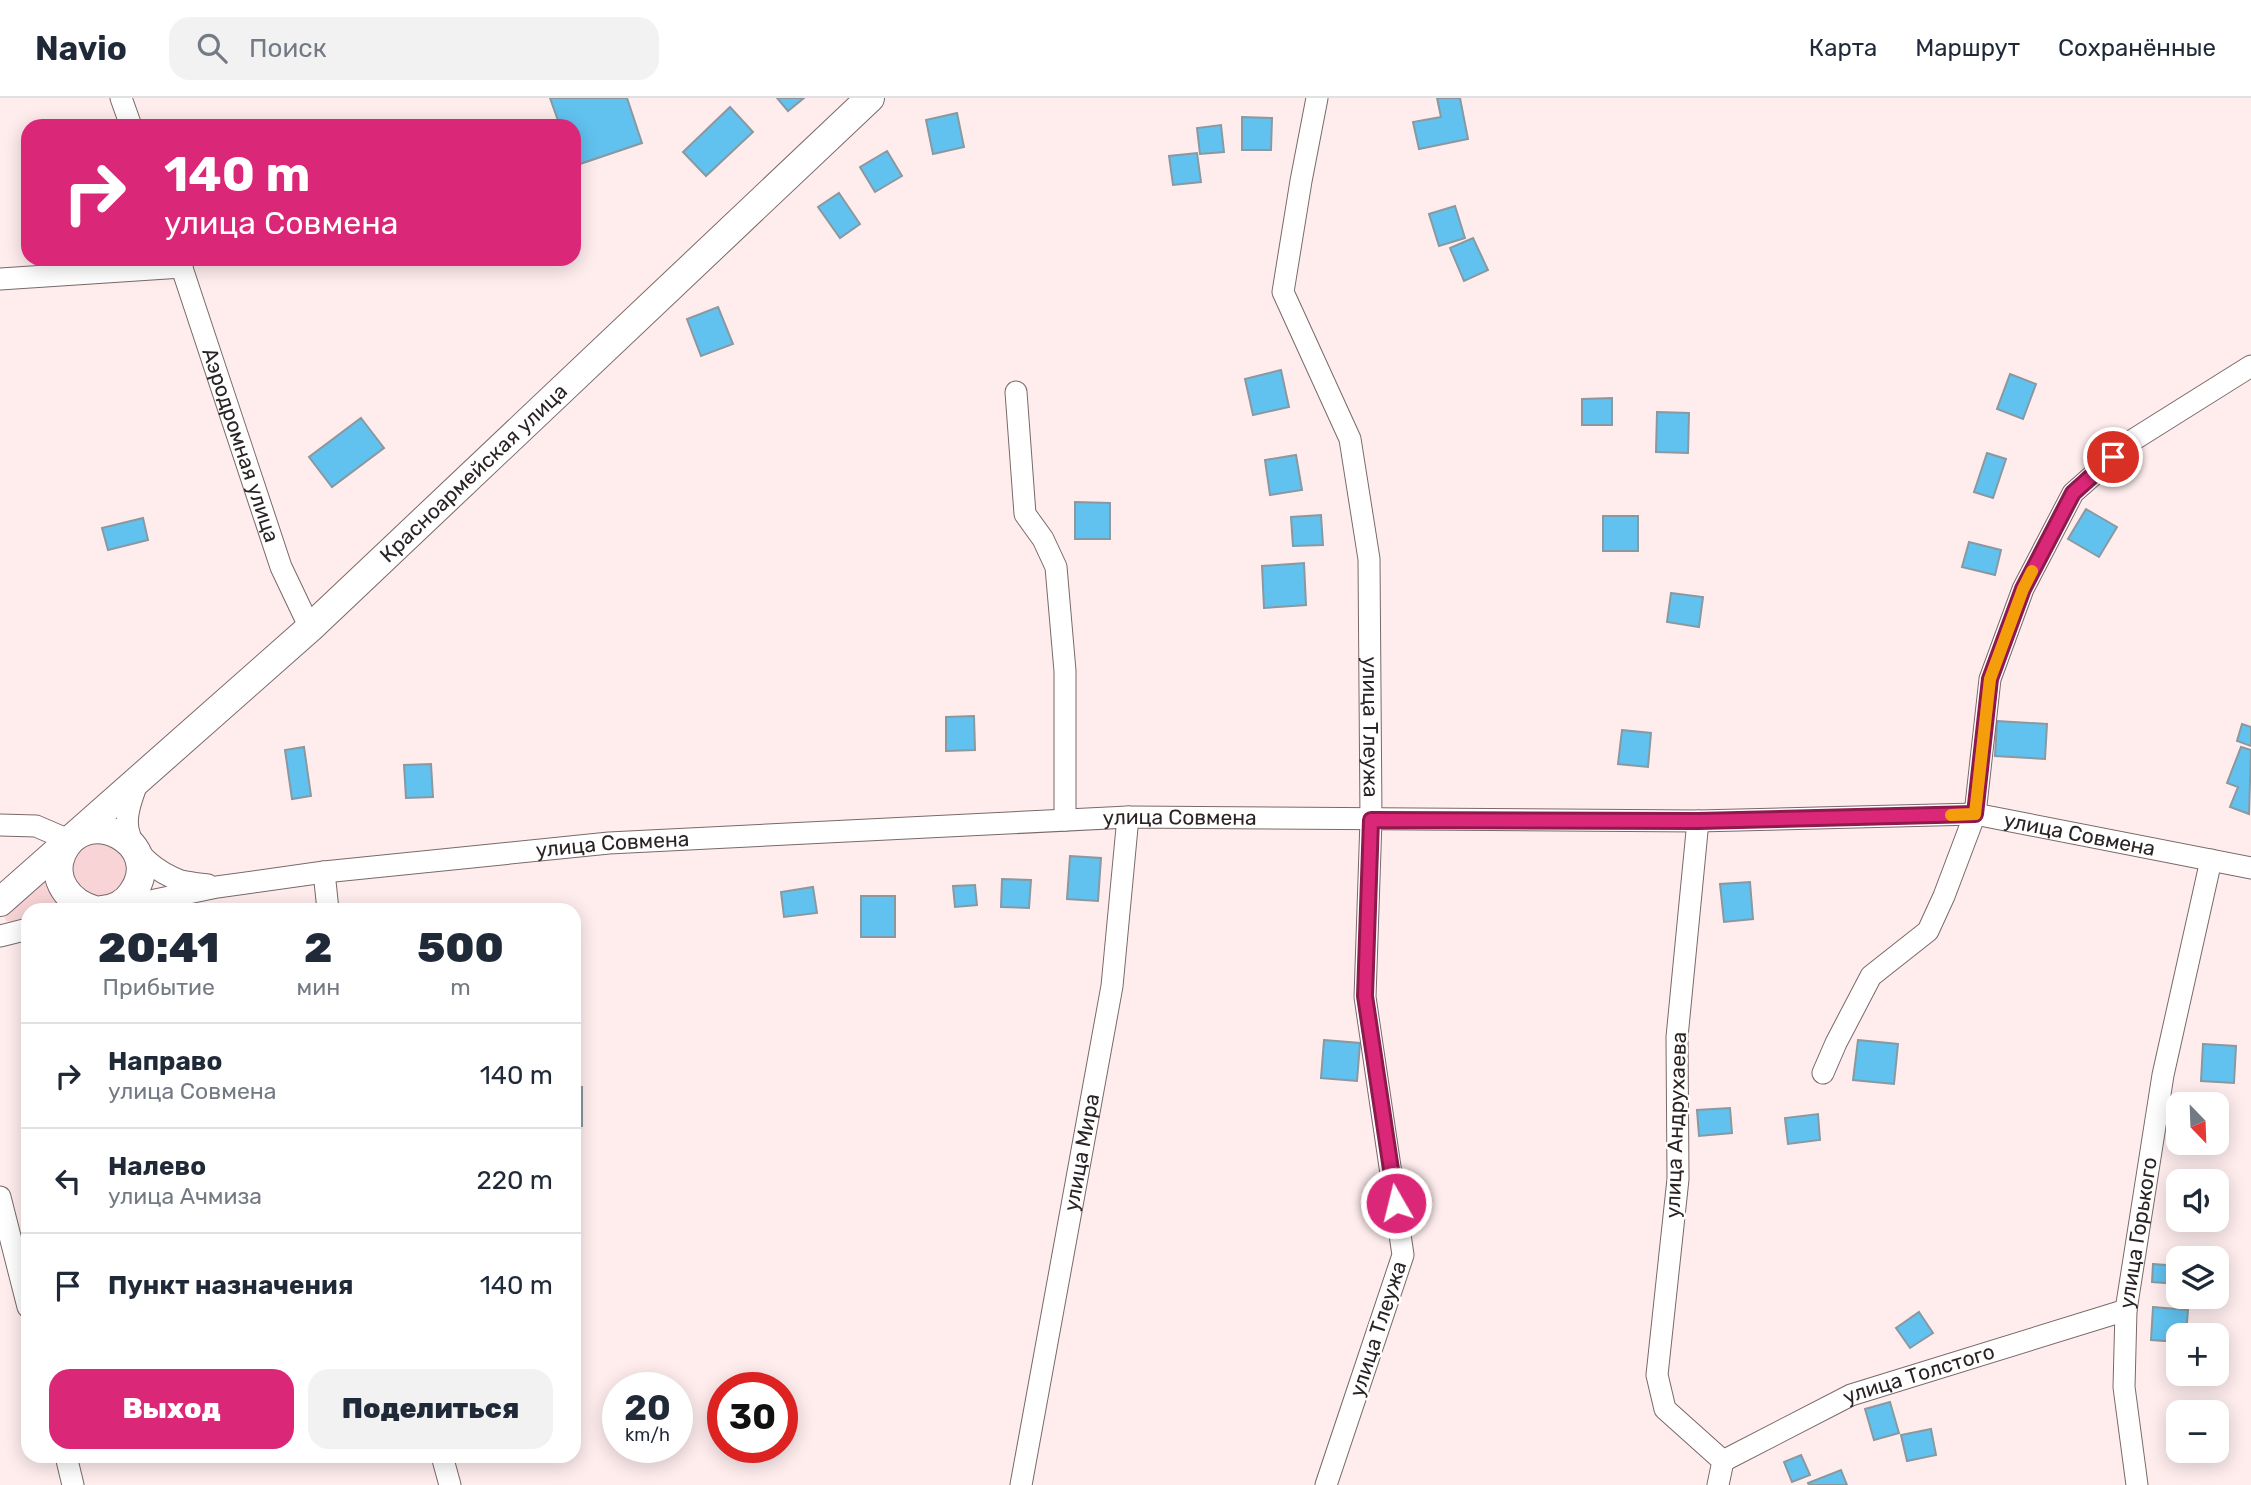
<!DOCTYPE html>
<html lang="ru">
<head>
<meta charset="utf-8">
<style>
  body { margin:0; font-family:Rubik,sans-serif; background:#f2f2f3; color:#1f2937; height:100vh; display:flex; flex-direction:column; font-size:26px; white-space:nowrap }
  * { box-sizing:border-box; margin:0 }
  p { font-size:23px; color:#747a83 }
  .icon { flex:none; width:38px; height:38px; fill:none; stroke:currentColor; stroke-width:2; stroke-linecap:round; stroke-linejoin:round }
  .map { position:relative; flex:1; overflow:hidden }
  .side { position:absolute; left:21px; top:805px; width:560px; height:560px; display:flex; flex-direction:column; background:#fff; border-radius:21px; box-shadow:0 4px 18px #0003 }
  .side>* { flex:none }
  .guide { position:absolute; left:21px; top:21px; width:560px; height:147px; border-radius:21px; box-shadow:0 4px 18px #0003; background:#db2777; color:#fff; overflow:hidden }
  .needle { width:46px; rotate:157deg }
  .fabs { position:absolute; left:2166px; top:994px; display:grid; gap:14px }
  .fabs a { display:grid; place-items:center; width:63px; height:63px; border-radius:14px; background:#fff; box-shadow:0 4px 18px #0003; font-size:35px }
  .speed { position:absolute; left:602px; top:1274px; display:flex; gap:14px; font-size:35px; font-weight:700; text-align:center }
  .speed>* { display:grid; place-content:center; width:91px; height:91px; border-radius:50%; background:#fff; box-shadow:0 4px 18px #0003; line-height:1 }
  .speed small { font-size:18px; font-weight:400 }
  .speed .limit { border:10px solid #d22; background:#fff; color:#111 }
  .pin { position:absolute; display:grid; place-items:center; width:60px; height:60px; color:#fff; margin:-30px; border:4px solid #fff; border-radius:50%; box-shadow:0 2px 7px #0007 }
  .me { position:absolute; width:77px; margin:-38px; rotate:352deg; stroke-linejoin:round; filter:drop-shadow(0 0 5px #0008) }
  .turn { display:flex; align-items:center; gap:24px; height:147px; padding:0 28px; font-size:32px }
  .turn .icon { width:91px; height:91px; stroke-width:2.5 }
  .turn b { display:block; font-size:49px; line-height:60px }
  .eta { display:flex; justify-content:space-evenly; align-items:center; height:119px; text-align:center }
  .eta b { font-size:42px; font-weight:800; line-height:49px }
  .primary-button { display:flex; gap:14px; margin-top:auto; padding:14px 28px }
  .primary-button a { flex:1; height:80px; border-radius:21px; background:#db2777; color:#fff; font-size:28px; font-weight:800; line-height:80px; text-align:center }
  .primary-button a+a { background:#f2f2f3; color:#1f2937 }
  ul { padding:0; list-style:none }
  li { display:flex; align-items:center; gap:21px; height:105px; padding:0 28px; border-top:2px solid #e0e1e3 }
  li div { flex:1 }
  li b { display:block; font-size:26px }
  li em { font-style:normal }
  header { display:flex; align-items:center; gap:42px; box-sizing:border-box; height:98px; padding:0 35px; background:#fff; border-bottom:2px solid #e0e1e3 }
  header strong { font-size:33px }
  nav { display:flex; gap:38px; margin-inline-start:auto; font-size:24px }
  .search { width:490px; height:63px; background:#f2f2f3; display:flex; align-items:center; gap:18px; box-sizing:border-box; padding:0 24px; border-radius:21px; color:#747a83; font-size:26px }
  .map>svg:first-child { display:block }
  .green { fill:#f8d4d6 }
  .building { fill:#61c2ef; stroke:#8a989f; stroke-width:2 }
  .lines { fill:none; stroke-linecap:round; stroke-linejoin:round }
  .minor-casing { stroke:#78696a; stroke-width:23 }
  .major-casing { stroke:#78696a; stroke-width:30 }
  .minor { stroke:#fff; stroke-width:21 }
  .major { stroke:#fff; stroke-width:28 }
  .route-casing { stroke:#8e194d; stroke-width:18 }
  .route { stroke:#db2777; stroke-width:12 }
  .slow { stroke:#f59e0b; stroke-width:12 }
  .labels { text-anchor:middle; stroke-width:5; stroke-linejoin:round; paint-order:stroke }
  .street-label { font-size:21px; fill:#2a2424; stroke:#fff }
</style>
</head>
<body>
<header>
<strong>Navio</strong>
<div class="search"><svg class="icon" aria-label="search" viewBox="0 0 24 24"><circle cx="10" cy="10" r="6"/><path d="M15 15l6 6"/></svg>Поиск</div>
<nav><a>Карта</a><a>Маршрут</a><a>Сохранённые</a></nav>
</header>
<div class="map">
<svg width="2251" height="1387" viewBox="0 0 2251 1387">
  <rect width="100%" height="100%" fill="#ffedee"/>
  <!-- green -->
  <path class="green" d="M104,741L131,764L119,798L86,801L68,768L74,751Z
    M54,769L67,812H28V821L15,824L6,823L4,817Z"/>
  <!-- building -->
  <path class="building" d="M550,0H627L642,45L574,68V28H560Z
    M777,0H804L788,13Z
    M1437,0H1460L1468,41L1419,51L1413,24L1441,19Z
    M730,9L753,34L706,78L683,54Z
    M957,15L964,49L933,56L926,22Z
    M1242,19L1272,20L1271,52H1242Z
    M1221,27L1224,54L1200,56L1197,30Z
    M887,53L902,78L875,94L860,69Z
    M1197,55L1201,84L1173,87L1169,58Z
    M839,95L860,126L840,140L818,109Z
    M1455,108L1465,140L1439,148L1429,116Z
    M1473,140L1488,172L1464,183L1450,150Z
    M718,209L733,246L701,258L687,221Z
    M1281,272L1289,309L1253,317L1245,281Z
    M2010,276L2036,286L2023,321L1997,311Z
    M1612,300V327H1582V301Z
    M1657,314L1689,315L1688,355L1656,354Z
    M361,320L384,350L332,389L309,359Z
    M1987,355L2006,361L1993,400L1974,394Z
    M1296,357L1302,392L1270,397L1265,362Z
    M1075,404L1110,405V441H1075Z
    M2086,411L2117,429L2099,459L2068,441Z
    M1321,417L1323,447L1293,448L1291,419Z
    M1603,418H1638V453H1603Z
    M143,420L148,442L108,452L102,430Z
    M1969,444L2001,452L1995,477L1962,469Z
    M1304,465L1306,507L1264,510L1262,468Z
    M1671,495L1703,499L1699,529L1667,524Z
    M974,618L975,652L946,653V619Z
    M1997,623L2047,626L2045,661L1995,658Z
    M2242,626L2251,629V648L2237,643Z
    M1622,632L1651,635L1648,669L1618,666Z
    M304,649L311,698L292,701L285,652Z
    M2241,649L2251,652L2249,716L2230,709L2238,689L2227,685Z
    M431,666L433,699L406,700L404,667Z
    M1070,758L1101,760L1098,803L1067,801Z
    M1002,781L1031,782L1029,810L1001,809Z
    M1750,784L1753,821L1724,824L1720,786Z
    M975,787L977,807L955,809L953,788Z
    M813,789L817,815L784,819L781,794Z
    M861,798H895V839H861Z
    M1324,942L1360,945L1357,983L1321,980Z
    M1858,942L1898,946L1894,986L1853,982Z
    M2203,946L2236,948L2234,985L2201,983Z
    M574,989H582V1028H574Z
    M1730,1010L1732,1035L1699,1038L1697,1012Z
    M1818,1016L1820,1042L1788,1046L1785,1020Z
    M2153,1166L2179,1168V1186L2152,1184Z
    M2153,1209L2188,1212L2186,1237H2179V1244L2151,1242Z
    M1919,1214L1933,1235L1910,1250L1896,1230Z
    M1890,1304L1899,1335L1874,1342L1865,1311Z
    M1931,1331L1936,1357L1907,1363L1901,1337Z
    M1801,1357L1810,1377L1792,1384L1784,1364Z
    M1841,1372L1847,1387H1809L1808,1385Z"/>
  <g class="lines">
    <!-- minor casing -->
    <g class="minor-casing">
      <g id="minor">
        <path d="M121,0L131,28"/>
        <path id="s1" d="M1317,0L1301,83L1283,194L1350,341L1369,461L1371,722L1365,899L1403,1157L1326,1387"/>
        <path id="s2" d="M179,161L281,469L310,530"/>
        <path d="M0,181L182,169"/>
        <path d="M1016,294L1025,416L1043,441L1056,469L1065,573V722"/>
        <path d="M138,683C133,697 125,716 128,731C132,756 159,775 181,783C190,785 200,786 208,787"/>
        <path d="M1698,723L1677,939L1678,1081L1657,1277L1665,1311L1723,1363L1718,1387"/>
        <path d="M0,727L36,728L71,743"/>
        <path d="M324,774L328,812"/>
        <path id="s3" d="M117,810L217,789L324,774L609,745L1128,719L1698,723L1975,716L2251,770"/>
        <path d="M0,838L28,831"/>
        <path d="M1823,975L1836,945L1871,878L1928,833L1944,798L1975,716L1990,581L2023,491L2073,395L2133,342L2251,268"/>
        <path d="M0,1099L28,1209"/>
        <path d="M66,1358L73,1387"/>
        <path d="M442,1358L450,1387"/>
        <path id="s4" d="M1723,1363L1851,1297L2126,1212"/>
        <path id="s5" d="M1021,1387L1112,888L1128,719"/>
        <path id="s6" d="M2137,1387L2124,1289L2126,1212L2163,977L2211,762"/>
      </g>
    </g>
    <!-- major casing -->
    <g class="major-casing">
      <g id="major">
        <path id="s7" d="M0,804L310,530L870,0"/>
        <path d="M94,812C70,805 50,782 62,755C86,703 166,746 133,794C126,805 116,811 102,812"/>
      </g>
    </g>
    <!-- minor -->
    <use href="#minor" class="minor"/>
    <!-- major -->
    <use href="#major" class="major"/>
  </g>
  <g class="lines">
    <!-- route casing -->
    <g class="route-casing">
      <path id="route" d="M1396,1105L1365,898L1371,722L1698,723L1975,716L1990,581L2023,491L2073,395L2113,359"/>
    </g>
    <!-- route -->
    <use href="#route" class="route"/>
    <!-- slow -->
    <path class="slow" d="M1951,717L1975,716L1990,581L2023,491L2032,473"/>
  </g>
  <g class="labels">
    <!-- street labels -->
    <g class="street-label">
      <text dy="7" stroke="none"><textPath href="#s2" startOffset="196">Аэродромная улица</textPath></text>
      <text dy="7" stroke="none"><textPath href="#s7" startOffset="639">Красноармейская улица</textPath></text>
      <text dy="7" stroke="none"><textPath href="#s1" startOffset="648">улица Тлеужа</textPath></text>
      <text dy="7" stroke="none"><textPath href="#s3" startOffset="1068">улица Совмена</textPath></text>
      <text dy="7" stroke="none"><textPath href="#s3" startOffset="1970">улица Совмена</textPath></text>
      <text dy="7" stroke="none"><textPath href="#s3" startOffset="500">улица Совмена</textPath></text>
      <text transform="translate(1676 1027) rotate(-88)" y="7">улица Андрухаева</text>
      <text dy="7" stroke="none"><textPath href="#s5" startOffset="338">улица Мира</textPath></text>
      <text dy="7" stroke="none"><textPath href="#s6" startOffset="254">улица Горького</textPath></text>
      <text transform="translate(1378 1231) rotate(-72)" y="7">улица Тлеужа</text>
      <text dy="7" stroke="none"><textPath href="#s4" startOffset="215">улица Толстого</textPath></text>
    </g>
  </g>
</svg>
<div class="fabs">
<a><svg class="needle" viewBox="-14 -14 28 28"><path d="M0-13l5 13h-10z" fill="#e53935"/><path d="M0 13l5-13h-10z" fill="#747a83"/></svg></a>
<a><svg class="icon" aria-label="sound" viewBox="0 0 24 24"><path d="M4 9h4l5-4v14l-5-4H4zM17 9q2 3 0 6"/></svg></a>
<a><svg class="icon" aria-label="layers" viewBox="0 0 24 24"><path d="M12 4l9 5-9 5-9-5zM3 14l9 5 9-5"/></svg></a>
<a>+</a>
<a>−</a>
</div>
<div class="speed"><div>20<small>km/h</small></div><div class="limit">30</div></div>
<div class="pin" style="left:2113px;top:359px;background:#d93025"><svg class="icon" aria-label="arrive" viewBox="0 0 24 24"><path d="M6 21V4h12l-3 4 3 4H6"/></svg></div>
<svg class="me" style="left:1396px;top:1105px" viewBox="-20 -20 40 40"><circle r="17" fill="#db2777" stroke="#fff" stroke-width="3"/><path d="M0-11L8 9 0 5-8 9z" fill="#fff"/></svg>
<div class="guide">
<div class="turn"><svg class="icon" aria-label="right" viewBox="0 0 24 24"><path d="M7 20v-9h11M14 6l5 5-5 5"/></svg><div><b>140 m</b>улица Совмена</div></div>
</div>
<section class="side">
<div class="eta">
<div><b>20:41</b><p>Прибытие</p></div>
<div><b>2</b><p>мин</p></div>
<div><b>500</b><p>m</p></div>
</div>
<ul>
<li><svg class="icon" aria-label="right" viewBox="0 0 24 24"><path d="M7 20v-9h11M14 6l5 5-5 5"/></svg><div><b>Направо</b><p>улица Совмена</p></div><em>140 m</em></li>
<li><svg class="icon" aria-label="left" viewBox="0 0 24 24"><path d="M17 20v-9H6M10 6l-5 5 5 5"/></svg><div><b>Налево</b><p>улица Ачмиза</p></div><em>220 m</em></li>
<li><svg class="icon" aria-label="arrive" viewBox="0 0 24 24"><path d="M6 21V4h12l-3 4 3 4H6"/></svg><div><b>Пункт назначения</b></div><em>140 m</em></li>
</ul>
<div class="primary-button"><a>Выход</a><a>Поделиться</a></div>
</section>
</div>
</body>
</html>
